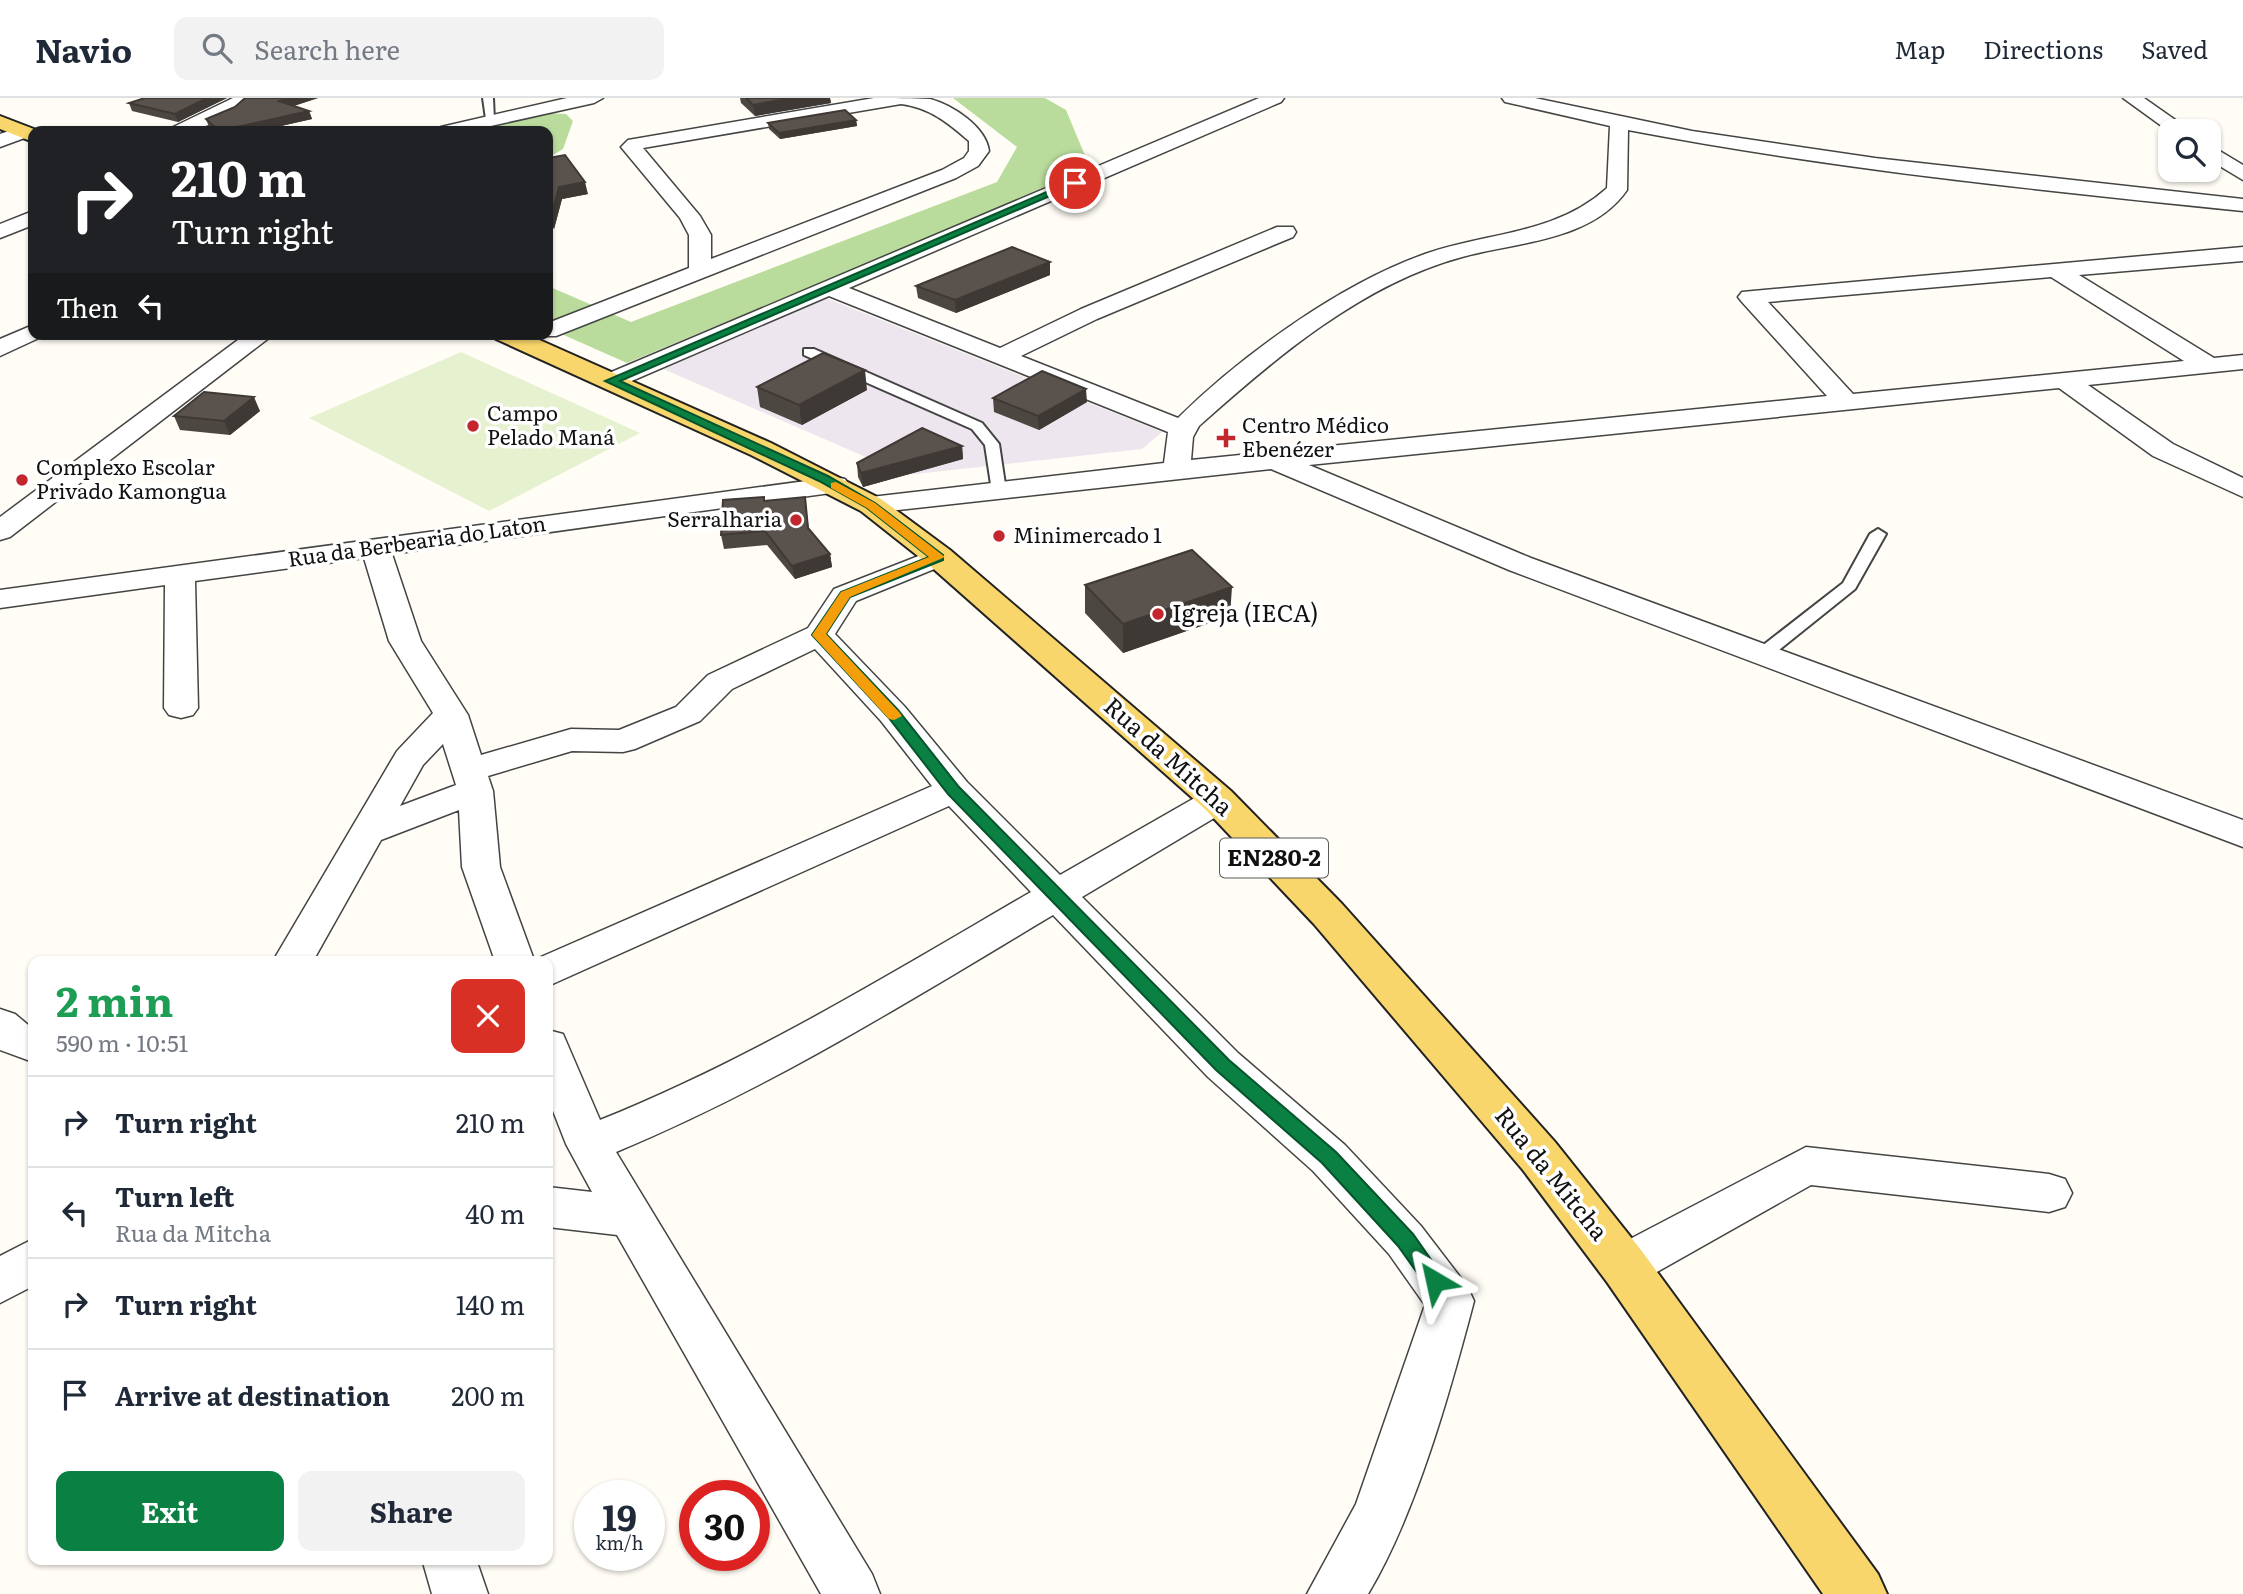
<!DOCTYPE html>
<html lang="en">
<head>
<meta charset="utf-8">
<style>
  body { margin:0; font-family:Literata,serif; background:#f2f2f3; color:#1f2937; height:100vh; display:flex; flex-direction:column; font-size:26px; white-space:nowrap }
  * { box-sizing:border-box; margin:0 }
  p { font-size:23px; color:#747a83 }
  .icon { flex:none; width:38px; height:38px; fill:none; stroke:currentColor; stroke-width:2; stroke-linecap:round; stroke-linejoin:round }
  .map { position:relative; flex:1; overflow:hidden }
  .sheet { position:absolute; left:28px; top:858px; width:525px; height:609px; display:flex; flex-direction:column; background:#fff; border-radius:14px; box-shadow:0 2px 5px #0004 }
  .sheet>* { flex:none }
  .top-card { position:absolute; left:28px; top:28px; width:525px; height:214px; border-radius:14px; box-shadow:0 2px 5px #0004; background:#202124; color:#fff; overflow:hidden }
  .controls { position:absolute; left:2158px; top:21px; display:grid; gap:14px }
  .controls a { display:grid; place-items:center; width:63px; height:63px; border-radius:14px; background:#fff; box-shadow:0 2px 5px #0004; font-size:35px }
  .speed { position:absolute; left:574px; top:1382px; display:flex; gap:14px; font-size:35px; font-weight:700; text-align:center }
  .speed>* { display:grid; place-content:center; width:91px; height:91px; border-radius:50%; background:#fff; box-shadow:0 2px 5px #0004; line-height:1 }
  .speed small { font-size:18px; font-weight:400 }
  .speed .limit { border:10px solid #d22; background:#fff; color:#111 }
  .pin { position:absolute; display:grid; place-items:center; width:60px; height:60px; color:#fff; margin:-30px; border:4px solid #fff; border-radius:50%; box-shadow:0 2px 7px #0007 }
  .me { position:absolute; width:77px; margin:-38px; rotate:324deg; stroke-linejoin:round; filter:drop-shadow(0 0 5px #0008) }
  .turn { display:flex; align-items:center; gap:24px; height:147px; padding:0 28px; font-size:32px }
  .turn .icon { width:91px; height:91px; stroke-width:2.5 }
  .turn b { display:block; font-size:49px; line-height:60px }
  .then { display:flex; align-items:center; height:66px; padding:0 28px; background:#0003; gap:14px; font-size:26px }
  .round { display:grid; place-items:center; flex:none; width:74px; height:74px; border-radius:14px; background:#f2f2f3 }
  .summary { display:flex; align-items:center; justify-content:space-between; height:119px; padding:0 28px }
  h1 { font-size:42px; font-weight:700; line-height:52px; color:#1e9e55 }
  .primary-button { display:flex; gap:14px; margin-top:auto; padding:14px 28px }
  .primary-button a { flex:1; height:80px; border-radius:14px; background:#0b8043; color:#fff; font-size:28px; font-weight:700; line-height:80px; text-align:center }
  .primary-button a+a { background:#f2f2f3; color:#1f2937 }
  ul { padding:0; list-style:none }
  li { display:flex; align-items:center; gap:21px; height:91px; padding:0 28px; border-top:2px solid #e0e1e3 }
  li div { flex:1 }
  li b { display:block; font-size:26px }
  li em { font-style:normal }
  header { display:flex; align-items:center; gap:42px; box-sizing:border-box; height:98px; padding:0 35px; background:#fff; border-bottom:2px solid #e0e1e3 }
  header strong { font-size:33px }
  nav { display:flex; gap:38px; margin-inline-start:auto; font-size:24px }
  .search { width:490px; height:63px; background:#f2f2f3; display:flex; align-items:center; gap:18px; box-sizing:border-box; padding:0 24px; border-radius:14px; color:#747a83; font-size:26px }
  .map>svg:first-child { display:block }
  .industrial { fill:#eee6ef }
  .forest { fill:#b9dc9c }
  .pitch { fill:#e6f2cf }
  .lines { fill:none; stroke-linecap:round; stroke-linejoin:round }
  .lane-casing { stroke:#444; stroke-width:4 }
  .street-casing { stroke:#444; stroke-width:3 }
  .primary-casing { stroke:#222; stroke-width:4 }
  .lane { fill:#fff; fill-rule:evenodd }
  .street { fill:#fff; fill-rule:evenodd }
  .primary { fill:#f9d66b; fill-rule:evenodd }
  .wall { fill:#4d4742 }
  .shaded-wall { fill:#3f3936 }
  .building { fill:#5a524d; stroke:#3f3936; stroke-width:2 }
  .route { fill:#0b8043; stroke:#07532c; stroke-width:2 }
  .slow { fill:#f59e0b }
  .poi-dot { fill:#c4262e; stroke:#fff; stroke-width:2.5 }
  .labels { text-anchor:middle; stroke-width:7; stroke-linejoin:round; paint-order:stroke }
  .far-poi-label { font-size:21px; fill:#111; stroke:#fff; text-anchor:start }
  .far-street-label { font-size:21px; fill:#111; stroke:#fff }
  .shield { fill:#fff; stroke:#585858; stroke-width:2 }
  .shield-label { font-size:23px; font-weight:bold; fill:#111 }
  .poi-label { font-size:24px; fill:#111; stroke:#fff; text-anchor:start }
  .street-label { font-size:24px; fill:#111; stroke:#fff }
</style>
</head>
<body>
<header>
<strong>Navio</strong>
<div class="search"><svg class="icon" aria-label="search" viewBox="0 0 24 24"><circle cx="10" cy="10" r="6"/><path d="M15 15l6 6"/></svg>Search here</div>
<nav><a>Map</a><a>Directions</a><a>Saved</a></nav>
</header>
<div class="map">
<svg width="2243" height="1496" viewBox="0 0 2243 1496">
  <rect width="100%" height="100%" fill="#fffdf5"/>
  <!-- industrial -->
  <path class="industrial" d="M826,200L1162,334L1142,351L907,377L663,271Z"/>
  <!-- forest -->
  <path class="forest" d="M953,0H1045L1066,12L1091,72L627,265L548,230V188L631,224L997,84L1017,49Z
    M544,15L566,16L573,23L563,51L548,60V33H484L490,28Z"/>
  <!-- pitch -->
  <path class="pitch" d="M461,254L640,335L489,413L309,320Z"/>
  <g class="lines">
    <!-- lane casing -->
    <g class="lane-casing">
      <path id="lane" d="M483,0H493L494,23L486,21Z
        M804,251H814L982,325L999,346L1006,393L1004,396H994L992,393L985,347L972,331L804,257Z
        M1878,431L1886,436L1855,491L1769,560H1757L1755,556L1757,552L1843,485L1870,436Z"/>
    </g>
    <!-- street casing -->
    <g class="street-casing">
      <path id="street" d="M233,0H254C235,23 194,34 165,33Z
        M567,0H603L594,5L468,33H438L441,29Z
        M874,0C892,0 913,0 930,1C953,7 986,29 989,53L978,68L956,80L556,238H540L548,236V225L689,170V137L680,120L621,49L628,42ZM901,6C930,10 947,24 969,43V53L964,60L942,72L711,161V137L700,118L643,50Z
        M1259,0H1284L1281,4L849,190L1000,250L1081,211L1277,129H1293L1296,134L1293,139L1097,221L1021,258L1178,320C1242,257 1340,186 1425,156C1488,134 1555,137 1607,90L1610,28L1505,4L1502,0H1535L1692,33L1875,60L2243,101V113C2037,92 1832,71 1628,32L1627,92C1592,143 1517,144 1462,159C1362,186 1275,260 1199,328L1193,339L1191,362L1827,298L1742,204L1738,199L1742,194L2243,149V163L2079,177L2214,260L2243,257V271L2088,287L2173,346L2243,380V399L2153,358L2059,290L1309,367L1531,460L2243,722V749L1509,472L1271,371L871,415L861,413L857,407L861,401L871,399L1164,365L1168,334L829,198L620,288H602L598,283L602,278ZM2051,179L2184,263L1853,296L1768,204Z
        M2123,0H2144L2191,33L2170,34Z
        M23,28L30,30L33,34L30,38L0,49V36Z
        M2208,46L2243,67V82L2208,61Z
        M33,113V127L0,140V126Z
        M33,227V236H43L41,239L0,258V241Z
        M246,236H274L10,439L0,442V419Z
        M835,379L845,381L849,387L845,393L392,456L421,543L468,617L481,657L571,631L619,632L676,609L708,577L808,530L834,491L939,450L949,453L954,459L949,465L856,503L835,536L905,609L967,684L1060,777L1205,694L1218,690L1231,694L1236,702L1231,710L1082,799L1238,955L1345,1047L1421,1128L1467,1188L1474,1203C1450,1294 1416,1416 1368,1496H1307L1356,1406L1425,1207L1389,1156L1313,1073L1208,979L1053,817C909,903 772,989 616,1054L872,1476L880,1496H821L617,1137L548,1129V1089L592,1094L566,1046L548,1000V932L563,936L600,1022C752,961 890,876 1031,794L949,708L548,888V863H495L462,769L459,712L381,742L313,863H273L397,653L433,615L389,543L364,460L195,483L198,610L193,617L181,620L169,617L164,610L165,487L0,510V492ZM815,551L881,623L932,688L534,862L500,769L493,693L488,678L572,653L623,654L635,651L700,623L732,591ZM443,646L456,687L400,708L423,667Z
        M0,911L15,916L33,931V964L0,952Z
        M1806,1049L2049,1076L2065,1081L2072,1095L2065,1109L2049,1114L1811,1087L1641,1183L1624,1189L1607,1183L1600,1168L1607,1153Z
        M33,1141V1188L0,1205V1158Z
        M422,1461H476L488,1496H432Z"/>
    </g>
    <!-- primary casing -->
    <g class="primary-casing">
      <path id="primary" d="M0,18L39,33H33V44L0,31Z
        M493,236H526L771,345L881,401L950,452L1231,693L1342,806L1555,1044L1641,1152L1878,1476L1887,1496H1823L1607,1184L1523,1072L1314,826L1205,711L928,466L861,413L751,357L496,241Z"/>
    </g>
    <!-- lane -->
    <use href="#lane" class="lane"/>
    <!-- street -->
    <use href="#street" class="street"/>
    <!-- primary -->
    <use href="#primary" class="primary"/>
  </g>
  <!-- wall -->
  <path class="wall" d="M141,0H227L178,24L132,13L129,5L142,1Z
    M245,0H318L293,8L309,13L312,21L259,33H214L209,29L206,21L235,9Z
    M740,0H830L831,5L755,18L741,5Z
    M856,22L857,28L780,41L769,31L768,25Z
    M548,60L588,96L562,101L554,131L548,122Z
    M1050,164V177L956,215L918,200L916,188Z
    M757,289L867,292L802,327L760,309Z
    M993,300L1087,304L1039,332L994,314Z
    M260,313L230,337L180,332L174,318Z
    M962,348L963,361L863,389L858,379L857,365Z
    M764,399L765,403L805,399L809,432L830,456L832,469L795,481L767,447L724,451L721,437Z
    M1085,487L1230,518L1123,555L1085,515Z"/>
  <!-- shaded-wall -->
  <path class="shaded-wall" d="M207,0H227L178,24L175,16Z
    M290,0H318L282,12L279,3Z
    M792,0H830L831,5L755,18L753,7Z
    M309,13L312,21L259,33H219Z
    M856,22L857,28L780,41L779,35Z
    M585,84L588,96L562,101L554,131L551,119L559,89Z
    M1050,164V177L956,215L955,202Z
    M865,272L867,292L802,327L799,307Z
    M1086,291L1087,304L1039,332L1038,318Z
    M254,299L260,313L230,337L224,323Z
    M962,348L963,361L863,389L861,375Z
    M830,456L832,469L795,481L792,468Z
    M1232,489L1230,518L1123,555V526Z"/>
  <!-- building -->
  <path class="building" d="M145,0H207L175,16L129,5Z
    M245,0H290L279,3L309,13L219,33L206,21L235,9Z
    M746,0H792L753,7Z
    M845,12L856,22L779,35L768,25Z
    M565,57L585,84L559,89L551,119L548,114V60Z
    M1012,149L1050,164L955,202L916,188Z
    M823,255L865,272L799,307L757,289Z
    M1042,273L1086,291L1038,318L993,300Z
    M204,294L254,299L224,323L174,318Z
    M922,330L962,348L861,375L857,365Z
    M764,399V403L805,399L808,430L830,456L792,468L765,433L721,437L723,402Z
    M1192,452L1232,489L1123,526L1085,487Z"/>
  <!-- route -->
  <path class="route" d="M1072,83L1080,85L620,283L828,378L875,405L943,457V462L850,499L826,536L898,612L959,689L1229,962L1336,1054L1413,1136L1446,1183L1443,1190L1435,1192L1428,1190L1398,1148L1322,1065L1216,972L948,696L888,619L812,537L841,494L929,459L867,410L819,383L605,283Z"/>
  <!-- slow -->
  <path class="slow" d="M836,384L875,405L945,459L850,499L826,536L899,614L902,618L894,622L889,621L812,537L841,494L929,459L867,410L831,390V385Z"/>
  <!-- markers -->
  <g class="poi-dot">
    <circle cx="473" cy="328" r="7"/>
    <path d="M1222.5 329.5h7v7h7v7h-7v7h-7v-7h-7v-7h7z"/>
    <circle cx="22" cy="382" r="7"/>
    <circle cx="796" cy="422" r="7"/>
    <circle cx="999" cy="438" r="7"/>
    <circle cx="1158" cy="516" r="7"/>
  </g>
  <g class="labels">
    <!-- far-poi labels -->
    <g class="far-poi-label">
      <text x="487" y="323">Campo<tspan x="487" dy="24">Pelado Maná</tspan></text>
      <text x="1242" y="335">Centro Médico<tspan x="1242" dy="24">Ebenézer</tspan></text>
      <text x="36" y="377">Complexo Escolar<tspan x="36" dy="24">Privado Kamongua</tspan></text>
      <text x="782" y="429" text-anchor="end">Serralharia</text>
      <text x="1013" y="445">Minimercado 1</text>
    </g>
    <!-- far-street labels -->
    <g class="far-street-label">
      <text transform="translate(417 444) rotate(-8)" y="7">Rua da Berbearia do Laton</text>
    </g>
    <!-- shield labels -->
    <rect class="shield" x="1220" y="740.5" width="108" height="39" rx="5"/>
    <g class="shield-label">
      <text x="1274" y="768">EN280-2</text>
    </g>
    <!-- poi labels -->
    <g class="poi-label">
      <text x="1172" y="524">Igreja (IECA)</text>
    </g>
    <!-- street labels -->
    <g class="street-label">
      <text transform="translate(1168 659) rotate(42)" y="8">Rua da Mitcha</text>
      <text transform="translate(1551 1076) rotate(51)" y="8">Rua da Mitcha</text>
    </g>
  </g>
</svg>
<div class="controls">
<a><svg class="icon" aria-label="search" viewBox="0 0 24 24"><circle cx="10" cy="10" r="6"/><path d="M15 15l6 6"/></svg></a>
</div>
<div class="speed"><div>19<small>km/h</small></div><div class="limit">30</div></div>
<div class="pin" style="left:1075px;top:85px;background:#d93025"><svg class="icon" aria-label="arrive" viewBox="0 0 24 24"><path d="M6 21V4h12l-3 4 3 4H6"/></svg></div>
<svg class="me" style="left:1435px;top:1183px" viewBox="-20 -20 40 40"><path d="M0-17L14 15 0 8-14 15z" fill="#0b8043" stroke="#fff" stroke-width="4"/></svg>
<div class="top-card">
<div class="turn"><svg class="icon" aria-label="right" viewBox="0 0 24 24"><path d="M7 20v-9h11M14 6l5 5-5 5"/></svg><div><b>210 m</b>Turn right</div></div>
<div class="then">Then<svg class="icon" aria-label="left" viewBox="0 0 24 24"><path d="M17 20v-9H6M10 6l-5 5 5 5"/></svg></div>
</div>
<section class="sheet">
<div class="summary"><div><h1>2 min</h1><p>590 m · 10:51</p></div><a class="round" style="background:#d93025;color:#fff"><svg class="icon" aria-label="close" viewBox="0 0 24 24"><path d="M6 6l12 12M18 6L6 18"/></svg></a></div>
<ul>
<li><svg class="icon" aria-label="right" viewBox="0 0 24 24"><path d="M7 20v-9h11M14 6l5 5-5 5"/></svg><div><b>Turn right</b></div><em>210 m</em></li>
<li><svg class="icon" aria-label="left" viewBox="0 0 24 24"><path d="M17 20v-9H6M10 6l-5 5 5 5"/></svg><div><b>Turn left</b><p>Rua da Mitcha</p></div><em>40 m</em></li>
<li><svg class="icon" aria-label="right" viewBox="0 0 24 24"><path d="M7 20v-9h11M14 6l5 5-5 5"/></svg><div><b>Turn right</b></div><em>140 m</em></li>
<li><svg class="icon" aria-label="arrive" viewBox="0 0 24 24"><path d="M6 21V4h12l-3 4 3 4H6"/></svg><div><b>Arrive at destination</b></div><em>200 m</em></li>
</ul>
<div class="primary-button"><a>Exit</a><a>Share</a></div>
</section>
</div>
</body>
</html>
